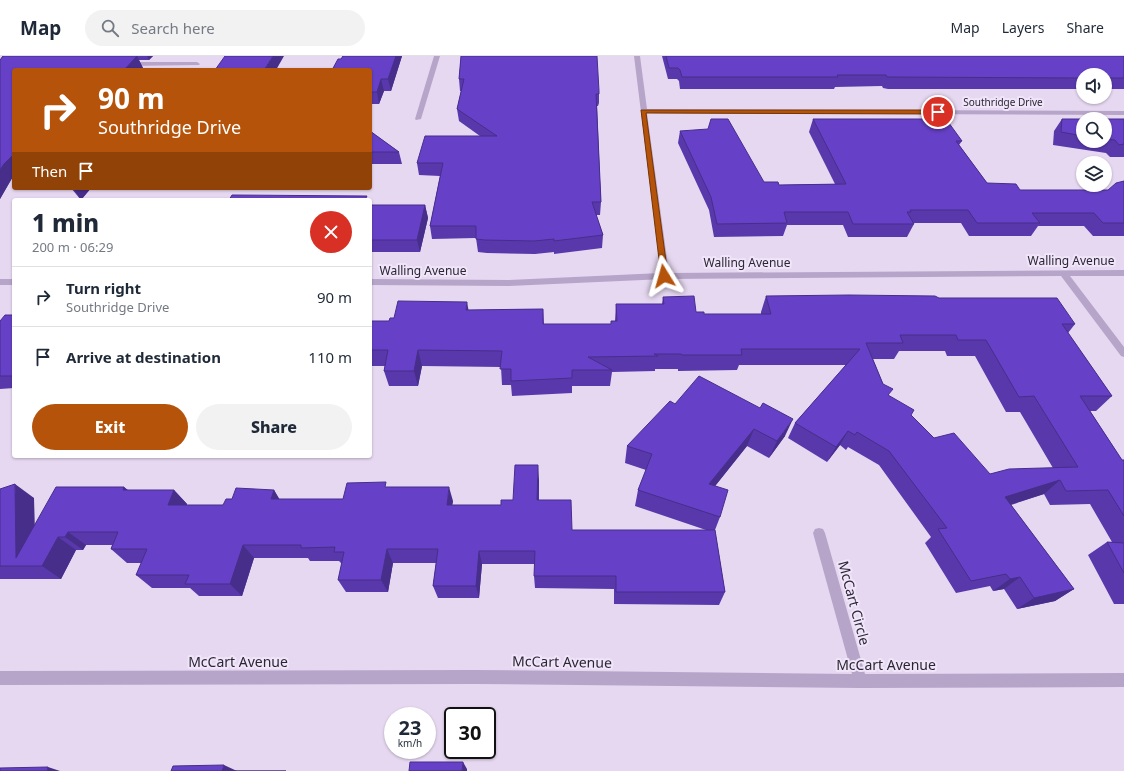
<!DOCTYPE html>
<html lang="en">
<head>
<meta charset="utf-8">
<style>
  body { margin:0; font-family:"Noto Sans",sans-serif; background:#f2f2f3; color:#1f2937; height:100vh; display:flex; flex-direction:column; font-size:15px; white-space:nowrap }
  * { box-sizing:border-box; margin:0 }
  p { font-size:13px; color:#747a83 }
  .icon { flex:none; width:22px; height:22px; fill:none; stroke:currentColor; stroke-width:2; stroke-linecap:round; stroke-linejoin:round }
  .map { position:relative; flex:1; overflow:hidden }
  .side { position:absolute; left:12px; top:142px; width:360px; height:260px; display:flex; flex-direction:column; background:#fff; border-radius:4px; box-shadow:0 1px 3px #0004 }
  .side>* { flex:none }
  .hud { position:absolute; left:12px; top:12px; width:360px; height:122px; border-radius:4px; box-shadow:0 1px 3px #0004; background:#b45309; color:#fff; overflow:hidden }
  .buttons { position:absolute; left:1076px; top:12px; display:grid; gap:8px }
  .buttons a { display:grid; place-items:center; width:36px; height:36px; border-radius:50%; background:#fff; box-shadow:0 1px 3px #0004; font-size:20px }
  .speed { position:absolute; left:384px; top:651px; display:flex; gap:8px; font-size:20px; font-weight:700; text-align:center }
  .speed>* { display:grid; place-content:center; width:52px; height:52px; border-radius:50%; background:#fff; box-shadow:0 1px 3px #0004; line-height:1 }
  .speed small { font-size:10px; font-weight:400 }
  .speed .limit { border:2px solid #111; border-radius:6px; background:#fff; color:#111 }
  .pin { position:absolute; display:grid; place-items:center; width:34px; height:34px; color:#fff; margin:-17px; border:2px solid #fff; border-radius:50%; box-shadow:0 1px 4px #0007 }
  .me { position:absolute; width:44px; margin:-22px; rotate:352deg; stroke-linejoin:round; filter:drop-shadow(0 0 3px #0008) }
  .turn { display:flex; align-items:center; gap:14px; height:84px; padding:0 20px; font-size:18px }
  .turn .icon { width:52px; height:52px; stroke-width:2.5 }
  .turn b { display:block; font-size:28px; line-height:34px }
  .then { display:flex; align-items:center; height:38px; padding:0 20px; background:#0003; gap:8px; font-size:15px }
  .round { display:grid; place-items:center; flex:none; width:42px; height:42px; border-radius:21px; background:#f2f2f3 }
  .summary { display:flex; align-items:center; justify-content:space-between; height:68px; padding:0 20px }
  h1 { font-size:24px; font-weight:800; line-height:30px }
  .action { display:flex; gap:8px; margin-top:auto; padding:8px 20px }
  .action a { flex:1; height:46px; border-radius:24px; background:#b45309; color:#fff; font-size:16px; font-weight:800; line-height:46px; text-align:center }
  .action a+a { background:#f2f2f3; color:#1f2937 }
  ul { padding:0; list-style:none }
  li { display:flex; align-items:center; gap:12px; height:60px; padding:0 20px; border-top:1px solid #e0e1e3 }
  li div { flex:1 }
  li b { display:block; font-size:15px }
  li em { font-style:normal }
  header { display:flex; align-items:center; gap:24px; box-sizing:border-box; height:56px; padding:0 20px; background:#fff; border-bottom:1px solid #e0e1e3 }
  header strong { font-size:19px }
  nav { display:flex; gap:22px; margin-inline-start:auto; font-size:14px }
  .search { width:280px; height:36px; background:#f2f2f3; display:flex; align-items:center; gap:10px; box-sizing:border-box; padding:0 14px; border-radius:22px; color:#747a83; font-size:15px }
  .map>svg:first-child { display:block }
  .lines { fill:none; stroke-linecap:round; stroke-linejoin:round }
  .minor { fill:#b7a5c9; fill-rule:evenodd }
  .wall { fill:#5838ab; fill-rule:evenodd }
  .shaded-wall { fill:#472e8b }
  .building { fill:#6641c7; stroke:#472e8b; fill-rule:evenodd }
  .route { fill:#b45309; stroke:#753606 }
  .labels { text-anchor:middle; stroke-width:4; stroke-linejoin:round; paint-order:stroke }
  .far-street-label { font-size:10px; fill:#2b2635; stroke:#f0e5f9 }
  .street-label { font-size:12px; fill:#2b2635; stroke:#f0e5f9 }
  .near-street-label { font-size:14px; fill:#2b2635; stroke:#f0e5f9 }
</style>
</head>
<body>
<header>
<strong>Map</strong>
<div class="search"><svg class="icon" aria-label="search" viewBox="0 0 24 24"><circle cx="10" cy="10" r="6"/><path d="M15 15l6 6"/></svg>Search here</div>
<nav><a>Map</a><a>Layers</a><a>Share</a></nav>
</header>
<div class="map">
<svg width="1124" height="715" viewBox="0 0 1124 715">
  <rect width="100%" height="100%" fill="#e6d8f1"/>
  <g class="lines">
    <!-- minor -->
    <path class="minor" d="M434,0H440L421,63L416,64L415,63Z
      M634,0H640L647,53L1124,55V59L647,57L669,217L1124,214V220H1070L1124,291V301L1121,300L1061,220L665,223L509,230L370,229V223L509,224L661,217Z
      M197,6L200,8L199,9L128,10L125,8L128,6Z
      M0,223H14V229H0Z
      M819,472L823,473L825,477L865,618L1124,617V631L860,632L475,628L0,629V615L475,614L852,618L813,477L815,473Z"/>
  </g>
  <!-- wall -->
  <path class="wall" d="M3,0H153L149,4H139L143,12L141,14H14L13,120L0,143V4Z
    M343,0H402L391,35H384L379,48H370V14L341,3Z
    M461,0L599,35V47L598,50H597L601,146L600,159H596L603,179L602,192L554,198V196L535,198L487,197L478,196L476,182L432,183L430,170L440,120L419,119L417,107L480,80L459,65L457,53L461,35H460L459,23Z
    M662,0H1124V33H1105V19H1083V33H888L883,32L882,30L835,31L834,33H680L679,25L677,23H668Z
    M813,63L962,85L959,89L987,127L1020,134H1108L1124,125V180H1093L1084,170H1038L1031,180H969L961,167H913L914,168L907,181H848L843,169H787L783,180L714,181L709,154L678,87L680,75L764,126L779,129L835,128L809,76Z
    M1062,63H1083V85H1105V63H1124V101H1110L1106,97L1053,89L1054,75Z
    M370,75L399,96L402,108H370Z
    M71,132H91L81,144Z
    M370,149H425L428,162L420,196H370Z
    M766,240L939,242L1075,268L1068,277L1112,340L1096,355H1090L1122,404H1124V548H1114L1088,499L1107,486H1112L1090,448L1050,449L1044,438L1011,449L1074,533L1055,545L1017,553L1004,533L993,535L990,530L956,537L925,487L931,481L879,409L848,391L846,394L840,389L827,406L788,382L795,367L846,309H739L737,314L678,315V313H655V315L612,316L610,330H572V337L512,340L511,329H502L501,311L422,310L418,330H389L384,315L385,310H370V265H389L394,262L469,254L543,253L544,268H611V265H615L616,248H662L663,241L696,256L704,258H761V256ZM899,295H945L947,300H975L1006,356H1020L1053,412L990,418L934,382L911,359L888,340L873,303H894Z
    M14,259V332L0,333V265Z
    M675,348L785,380L769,402L747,390L715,430L720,461L715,474L725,536L719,549L614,548V533L535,532L534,520L535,508H482L479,542H438L433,530L436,507H393L388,536H346L338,524L342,508L339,505H310L308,502H254L242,540H199L190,532H152L136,519L142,507H127L111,493L112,489H86L83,494H76L61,523H0V433L34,442V470L124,431L128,434H174L187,448V449H223L232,443L274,434L279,443H343L388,431L453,445L452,449H501L513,444L539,424V444L572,474H706L635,450L638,434L646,414L625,407L627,390Z"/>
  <!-- shaded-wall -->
  <path class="shaded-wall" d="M137,0L143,12L141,14H124Z
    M147,0H153L149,4Z
    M273,0H284L276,14H264Z
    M396,0H402L391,35L388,23Z
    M381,23L384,35L379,48L377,36Z
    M14,98V119L0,143V114L4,108Z
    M73,132H91L81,144Z
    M425,149L428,162L420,196L417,184Z
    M467,246L470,262L466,254Z
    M418,294L422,310L418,330L414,315Z
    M793,363L785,380L769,402L777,385Z
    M754,373L747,390L704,444L709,428Z
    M848,375L840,389L827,406L836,391Z
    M538,409L539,424L538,458L537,444Z
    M1060,424L1044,438L990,455L1005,441Z
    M15,428L34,442L36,510L16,502Z
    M124,431L139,445L123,434Z
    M449,431L453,445L450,463L447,449Z
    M174,434L187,448L181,463L168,449Z
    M274,434L283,449L271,443Z
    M68,476L86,489L83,494L65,481Z
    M58,481L76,494L61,523L42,510Z
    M243,489L254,502L242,540L230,528Z
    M387,493L393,507L388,536L381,524Z
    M479,495L482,508L479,542L476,530Z
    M1020,521L1004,533L993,535L1010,523Z
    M1074,533L1055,545L1017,553L1034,542Z
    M463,706L467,713V715H462Z
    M224,709L237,715H222Z
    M48,711L60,715H47Z"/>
  <!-- building -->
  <path class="building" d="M3,0H137L124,14H14V98L4,108L0,114V4Z
    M225,0H273L264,14H215Z
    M343,0H396L388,23H381L377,36H370V14H332L338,3H341Z
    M461,0H597L599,35V38H596L601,146H592L603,179L554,185V183L534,185L485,184L476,183V170H430L443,107H417L425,80H497L457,53L464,23H459Z
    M666,0H1124V22H1105V19H1083V22L893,21H887L886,19H837L838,21H682L680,14L678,12H669Z
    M711,63H728L764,126H778L779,129L846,128L813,63H946L962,85H956L987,127L1016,128L1020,134H1108L1116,127L1124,125V167H1103L1094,157H1032L1040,167H977L968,154H910L911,156H907L914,168H853L848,156H784L787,167L717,168L711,141L680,75L708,73Z
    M1062,63H1083V80L1061,76Z
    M1105,63H1124V88L1119,89L1115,84L1105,83Z
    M370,75L399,96H370Z
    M232,139L367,140L365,144H229Z
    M202,143L209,144H200Z
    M370,149H425L417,184H370Z
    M849,239L935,240L939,242H1057L1075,268H1062L1112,340H1080L1122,404H1124V460L1108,434L1066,435L1060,424L1005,441L1074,533L1034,542L1020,521L1010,523L1006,518L971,525L938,473L947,472L889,395L857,376L855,379L848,375L836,391L795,367L860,293H741L742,299H682L681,298H654L658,300L588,301L612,314H572V322L511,325V313H500L502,295L418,294L414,315H384L388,294H370V265H389L390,262H394L398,245L467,246L466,254L543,253V268H611V265H617L616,248H664L663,241L694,240L696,256H704V258H771L766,240ZM900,279H956L958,284H986L1019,341L1034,340L1078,411L1009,413L990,418L954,377L934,382L911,359L914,354L888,339L893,333L883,328L866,287H903Z
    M5,259H14V320H0V265Z
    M699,320L760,352L763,347L793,363L777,385L754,373L709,428L728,434L720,461L638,434L652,398L627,390L670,345L675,348Z
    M515,409H538L537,444H571L572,474H715L725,536H616V520H534L535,495H479L476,530H433L438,493H387L381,524H338L344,496H334L335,491L301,492V489H243L230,528H185L189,519H136L147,493H111L118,476H68L65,481H58L42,510H0V433L15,428L16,502L56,431H124L123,434H174L168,449H223L226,443H232L236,432L274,434L271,443H343L347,427L386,426L385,431H449L447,449H501V444H513Z
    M1107,486L1124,487V517Z
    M410,706H463L462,715H409Z
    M224,709L222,715H286H171L173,710Z
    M48,711L47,715H0V712Z"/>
  <!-- route -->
  <path class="route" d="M641,54H938L941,56L938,58L646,57L668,220L664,222L661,220Z"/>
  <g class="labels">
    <!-- far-street labels -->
    <g class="far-street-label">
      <text x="1003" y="50">Southridge Drive</text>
    </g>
    <!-- street labels -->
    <g class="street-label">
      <text x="1071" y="209">Walling Avenue</text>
      <text x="747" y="211">Walling Avenue</text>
      <text x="423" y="219">Walling Avenue</text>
    </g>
    <!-- near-street labels -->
    <g class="near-street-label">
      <text transform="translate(854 547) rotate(75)" y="5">McCart Circle</text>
      <text x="238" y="611">McCart Avenue</text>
      <text transform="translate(562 606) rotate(1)" y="5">McCart Avenue</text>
      <text x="886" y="614">McCart Avenue</text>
    </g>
  </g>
</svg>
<div class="buttons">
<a><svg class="icon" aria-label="sound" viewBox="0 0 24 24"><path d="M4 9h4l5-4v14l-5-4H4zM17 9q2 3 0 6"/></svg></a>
<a><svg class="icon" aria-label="search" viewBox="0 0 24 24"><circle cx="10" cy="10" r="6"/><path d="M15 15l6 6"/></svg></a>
<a><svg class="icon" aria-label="layers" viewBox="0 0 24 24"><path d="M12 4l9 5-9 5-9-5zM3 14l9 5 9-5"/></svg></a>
</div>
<div class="speed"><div>23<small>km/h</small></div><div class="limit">30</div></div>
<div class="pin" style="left:938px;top:56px;background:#d93025"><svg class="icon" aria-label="arrive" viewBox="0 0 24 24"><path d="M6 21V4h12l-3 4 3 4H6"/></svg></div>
<svg class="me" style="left:664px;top:220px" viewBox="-20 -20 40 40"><path d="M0-17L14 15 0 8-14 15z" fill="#b45309" stroke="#fff" stroke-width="4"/></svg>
<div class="hud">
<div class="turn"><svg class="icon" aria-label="right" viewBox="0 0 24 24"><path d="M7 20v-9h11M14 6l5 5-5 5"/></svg><div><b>90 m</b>Southridge Drive</div></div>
<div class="then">Then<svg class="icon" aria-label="arrive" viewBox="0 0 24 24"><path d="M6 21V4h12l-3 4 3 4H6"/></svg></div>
</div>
<section class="side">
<div class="summary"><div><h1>1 min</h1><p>200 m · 06:29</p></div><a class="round" style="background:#d93025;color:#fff"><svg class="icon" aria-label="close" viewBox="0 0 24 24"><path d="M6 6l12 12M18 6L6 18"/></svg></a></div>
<ul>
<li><svg class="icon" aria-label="right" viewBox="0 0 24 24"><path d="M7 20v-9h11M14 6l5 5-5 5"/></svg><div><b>Turn right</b><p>Southridge Drive</p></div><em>90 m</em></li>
<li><svg class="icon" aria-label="arrive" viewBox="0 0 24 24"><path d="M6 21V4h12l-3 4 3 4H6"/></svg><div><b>Arrive at destination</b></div><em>110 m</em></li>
</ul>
<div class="action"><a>Exit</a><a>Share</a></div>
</section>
</div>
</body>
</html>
